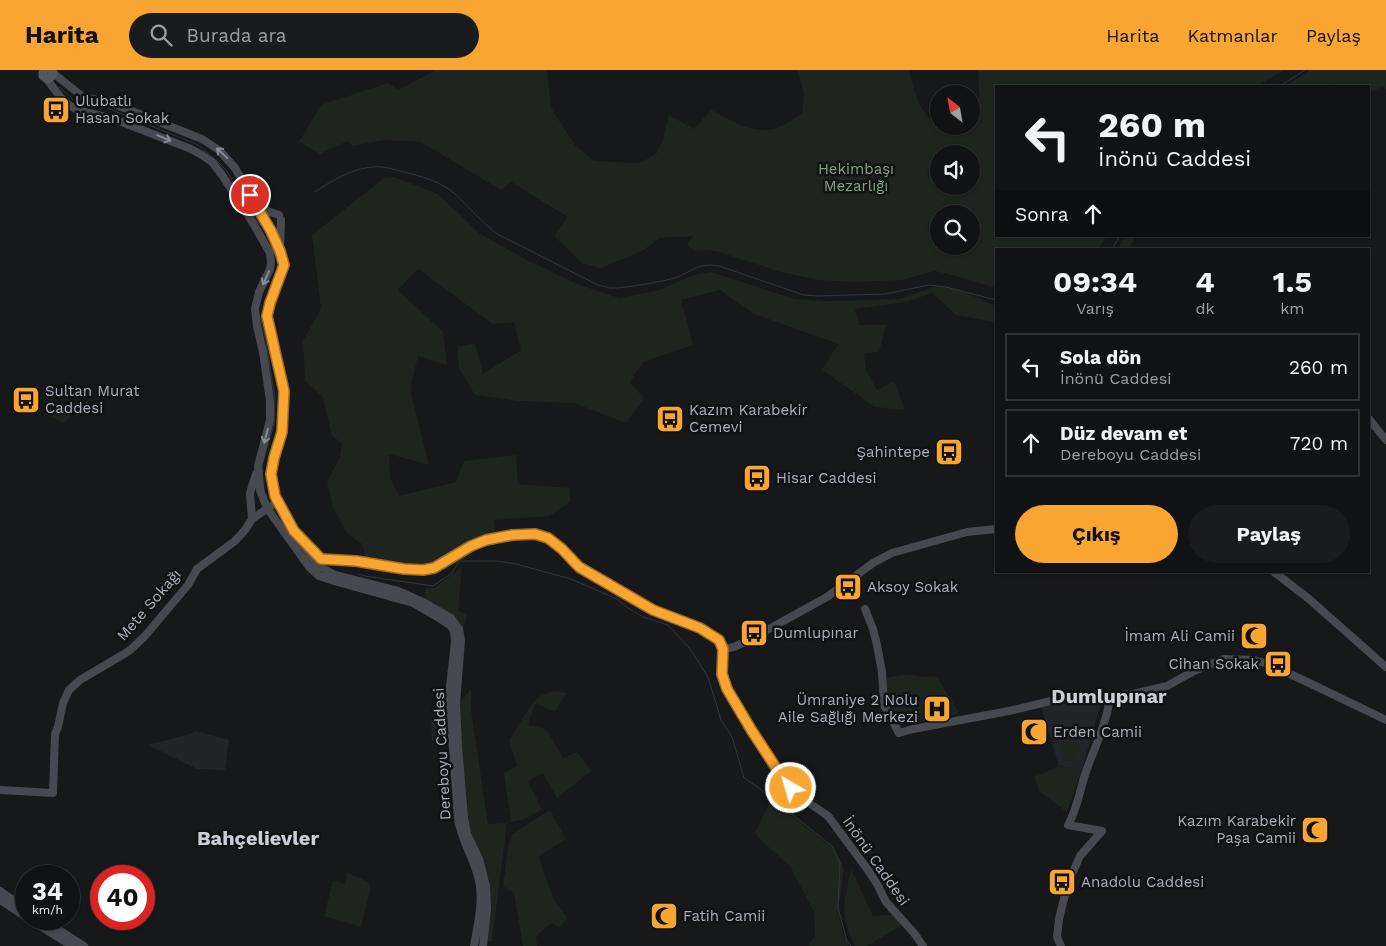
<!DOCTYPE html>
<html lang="tr">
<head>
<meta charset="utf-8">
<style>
  body { margin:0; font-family:"Work Sans",sans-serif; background:#1a1b1d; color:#f1f3f6; height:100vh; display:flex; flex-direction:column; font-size:19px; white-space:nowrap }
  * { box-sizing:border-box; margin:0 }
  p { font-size:16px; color:#9c9ea0 }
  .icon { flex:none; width:28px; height:28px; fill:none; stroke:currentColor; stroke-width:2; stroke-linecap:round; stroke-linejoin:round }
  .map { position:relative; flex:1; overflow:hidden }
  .side { position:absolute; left:995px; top:178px; width:375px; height:325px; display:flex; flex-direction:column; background:#111214; border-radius:0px; box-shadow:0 1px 4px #0004,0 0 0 1px #303234 }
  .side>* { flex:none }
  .banner { position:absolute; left:995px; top:15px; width:375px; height:152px; border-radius:0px; box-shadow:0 1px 4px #0004,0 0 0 1px #303234; background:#111214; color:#f1f3f6; overflow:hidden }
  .needle { width:32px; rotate:329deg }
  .tools { position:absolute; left:930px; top:15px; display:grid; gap:10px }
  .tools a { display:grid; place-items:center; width:50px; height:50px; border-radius:50%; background:#111214; box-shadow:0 1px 4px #0004,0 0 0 1px #303234; font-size:25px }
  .speed { position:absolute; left:15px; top:795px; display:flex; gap:10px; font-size:25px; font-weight:700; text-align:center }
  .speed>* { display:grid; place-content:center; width:65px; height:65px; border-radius:50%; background:#111214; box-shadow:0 1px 4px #0004,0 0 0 1px #303234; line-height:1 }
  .speed small { font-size:12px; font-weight:400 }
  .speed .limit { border:8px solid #d22; background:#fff; color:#111 }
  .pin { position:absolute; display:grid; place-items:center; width:42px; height:42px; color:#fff; margin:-21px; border:2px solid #fff; border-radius:50%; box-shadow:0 1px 5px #0007 }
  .me { position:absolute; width:55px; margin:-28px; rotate:322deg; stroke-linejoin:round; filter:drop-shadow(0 0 4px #0008) }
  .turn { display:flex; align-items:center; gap:18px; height:105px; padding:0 20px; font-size:22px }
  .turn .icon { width:65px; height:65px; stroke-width:2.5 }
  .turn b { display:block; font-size:35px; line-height:42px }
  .then { display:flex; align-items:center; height:48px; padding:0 20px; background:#0003; gap:10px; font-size:19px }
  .eta { display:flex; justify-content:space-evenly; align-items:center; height:85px; text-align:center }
  .eta b { font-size:30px; font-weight:700; line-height:35px }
  .primary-button { display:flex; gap:10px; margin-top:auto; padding:10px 20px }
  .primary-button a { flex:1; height:58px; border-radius:30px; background:#f8a531; color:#111; font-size:20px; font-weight:700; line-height:58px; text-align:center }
  .primary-button a+a { background:#1a1b1d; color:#f1f3f6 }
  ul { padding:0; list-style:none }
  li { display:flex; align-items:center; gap:15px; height:68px; margin:0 10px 8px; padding:0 10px; border:2px solid #303234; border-radius:0px }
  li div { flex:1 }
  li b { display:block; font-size:19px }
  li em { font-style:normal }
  header { display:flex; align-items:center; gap:30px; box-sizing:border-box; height:70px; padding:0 25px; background:#f8a531; color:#111 }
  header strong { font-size:24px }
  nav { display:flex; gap:28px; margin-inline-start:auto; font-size:18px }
  .search { width:350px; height:45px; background:#1a1b1d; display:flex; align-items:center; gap:12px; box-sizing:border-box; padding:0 18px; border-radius:28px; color:#9c9ea0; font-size:19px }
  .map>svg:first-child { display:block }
  .built { fill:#232427 }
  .green { fill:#1d251e; fill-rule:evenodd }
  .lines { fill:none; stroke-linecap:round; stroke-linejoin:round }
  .stream { stroke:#2d383e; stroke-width:1 }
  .secondary { stroke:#46494f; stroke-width:8 }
  .primary { stroke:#54575e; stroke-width:9 }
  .oneway { stroke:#868c95 }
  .route-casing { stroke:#a16b20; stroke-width:12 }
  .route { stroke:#f8a531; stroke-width:9 }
  .labels { text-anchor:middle; stroke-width:5; stroke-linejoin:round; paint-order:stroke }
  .poi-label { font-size:15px; fill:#a9b0ba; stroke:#121215; text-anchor:start }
  .park-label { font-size:15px; fill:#80a580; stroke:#121215 }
  .street-label { font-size:15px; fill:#a9b0ba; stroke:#121215 }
  .district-label { font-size:20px; font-weight:bold; fill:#caced6; stroke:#121215 }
</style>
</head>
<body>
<header>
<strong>Harita</strong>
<div class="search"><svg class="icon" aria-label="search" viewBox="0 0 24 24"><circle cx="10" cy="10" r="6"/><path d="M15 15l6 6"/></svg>Burada ara</div>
<nav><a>Harita</a><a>Katmanlar</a><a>Paylaş</a></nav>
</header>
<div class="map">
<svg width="1386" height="876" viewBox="0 0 1386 876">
  <rect width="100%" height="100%" fill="#17181a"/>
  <!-- built -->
  <path class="built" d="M1098,628L1101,633L1082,700L1059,696L1041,637Z
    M195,661L229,670L225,700L197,699L148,675L190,664Z"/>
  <!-- green -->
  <path class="green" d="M436,0H547L551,38L575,75L594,91L640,93L656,84L663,70L669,45L694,59L711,40C732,50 749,64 774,59C783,56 793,49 802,44L804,23L797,0H909C914,17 918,41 933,51L939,50V56H971V50L977,47L980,42L978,0H1284L1257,16L1215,15L1211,16H996V166H1107L1098,179H996V218L956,206L935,201L902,210L855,212L819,210L781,202L719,182L706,180L695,181L687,175L693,166L660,168L642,181L601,198L582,193L554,166L568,147L511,112L501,120L421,72L383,70L353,76L348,71L320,84L299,72L321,35L388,13L398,20ZM939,84H971V116H939ZM939,144H971V176H939Z
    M1310,0H1386V19L1382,17L1369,22V16H1337V13L1319,16H1286Z
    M394,107L438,124L479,163L525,189L577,214L619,228L660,220L693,205L711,202L795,229L830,231L899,229L937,216L962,221L996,236V252L956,245L932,223L906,232L855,239L859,255H886L879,282L864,283L866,300L877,320L894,311L905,340L875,337L822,300L838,274L754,244L720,220L681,230L693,275L643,292L630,312L644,328L626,353L574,333L519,331L475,325L459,298L457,277L475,273L483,304L521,280L514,252L493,254L418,199L398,220L443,262L447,295L418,286L410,319L429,395L389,384L390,408L399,426L456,412L464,391L516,385L518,414L570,418V432L549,446L494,450L496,465L472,472L425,498L365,487L362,474L348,464L333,438L327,412L340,387L342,373L332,366L323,327L305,311L303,271L321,238L312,165L384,108Z
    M1126,166H1136L1129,179H1117Z
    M51,328L72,345L63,353L50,346L44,337Z
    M462,497L458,540L467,545L463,560L453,546L426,531L425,518H434Z
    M908,604L923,607L936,606L958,641L957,644L900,656C890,638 887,628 886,608Z
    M471,619V640L488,754L507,753L492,871H483L489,835V810L467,756L464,733L459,634Z
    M555,621L566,623L555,642L536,633L528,655L546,659L563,688L577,682L591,701L557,728L543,703L528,711L542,739L527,748L511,752L504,703L517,696L509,670L531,635L540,626Z
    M443,648L445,670L432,671L431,649Z
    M1061,672L1080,674L1079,684H1076L1075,691L1063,690L1064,682H1060Z
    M1059,696L1082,700L1067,742L1039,721L1034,707Z
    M771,729L835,780L844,799L838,842L844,866L849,876H808L815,866L814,842L790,796L763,772L755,763Z
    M550,740L566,769L539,786L543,801L555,832L568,848L559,857L552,853L536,866L537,876H523L514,823L503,816L508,777L512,764Z
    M851,799L873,846L892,845L902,855L867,876H855C839,844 844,832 851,799Z
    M347,802L368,812L371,818L361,857L324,846L333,810L345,814Z"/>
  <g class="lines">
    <!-- stream -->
    <path class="stream" d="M1280,16L1305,0
      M59,17L78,34L105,37L198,75L215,89L226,100L242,128L259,154
      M315,122C334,109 358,95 382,97C392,98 402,102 412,104C427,108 442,113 454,123C469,137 482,153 499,165L598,215C602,216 606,217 609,218C621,219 659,212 671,209C692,203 696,192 719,196L804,225L817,226L885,224L929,215L946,217L996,230
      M270,168L274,184
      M1112,179L1120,166
      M260,247L266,271L275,329L274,354L262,395L264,421
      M301,463L312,478
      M358,504L365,506L433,516L452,503L459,491H497L516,494L571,509L617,529L628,538L643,547L668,555L691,580L708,607L721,650L732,667L744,708L759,718L832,776L840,793L838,838L847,871L851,876"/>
    <!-- secondary -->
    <path class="secondary" d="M53,3L83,27L109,32L202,69L219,80L235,98L271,161L280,181L284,195L270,233L267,246L284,321L282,362L273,388L271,404L275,426L291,457L318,496L335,505L398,521L423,532L451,548L459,559L461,570L456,634L458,676L464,748L467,764L479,789L486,816L487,839L483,876
      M46,8L64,32L77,40L114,49L191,79L202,85L212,92L222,105L253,153L270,183L271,192L270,199L259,222L255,239L257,256L263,282L270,331V350L258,396L260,420L267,438L309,497L319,506L334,511L413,533L439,548L451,556L454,561L455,571L449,626L458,748C461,770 471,783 477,803C485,827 478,852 474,876
      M258,138L279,145
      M280,177L281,150
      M1369,349L1386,370
      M252,449L250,423L256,404
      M311,480L321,489L325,490L356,491L404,499L423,500L434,498L471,476L486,470L512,465L535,464L548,468L562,479L579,497L653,540L700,557L719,570L723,579L722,604L727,619L752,661L783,709L799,726L828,746L868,800L877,814L886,832L914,863L923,876
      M1273,501L1309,529L1386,597
      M865,539L873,559L877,575L882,602L884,635L899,663L913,659L1009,641L1067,627L1101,625L1107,626
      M723,579L734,577L747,571L827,527L873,493L892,483L967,462L996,459
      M1112,626L1133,624L1167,616L1194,601L1224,589L1254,590L1268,594L1303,610L1386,650
      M0,720L53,723L55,664L58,657L63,633L69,620L80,610L129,581L144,567L188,515L197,499L235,471L245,460L252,449L271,436
      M1102,761L1068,755C1076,741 1079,726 1083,711C1091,684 1105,660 1109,633
      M0,821L26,839
      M0,830L26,847
      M29,849L72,876
      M42,849L84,876
      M1061,876L1057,867L1059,849L1068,813L1080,786L1102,761"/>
    <!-- primary -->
    <path class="primary" d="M44,0L43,3V6L48,9L52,6L53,3L52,0"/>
  </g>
  <!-- one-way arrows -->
  <defs><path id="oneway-shaft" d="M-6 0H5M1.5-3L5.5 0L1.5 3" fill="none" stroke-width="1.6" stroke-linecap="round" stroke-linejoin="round" transform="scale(1.25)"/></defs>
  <g class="oneway">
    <use href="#oneway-shaft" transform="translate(164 68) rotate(22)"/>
    <use href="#oneway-shaft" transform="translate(222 83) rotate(-137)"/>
    <use href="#oneway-shaft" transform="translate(266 208) rotate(114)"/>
    <use href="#oneway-shaft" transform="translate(266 366) rotate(105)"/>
  </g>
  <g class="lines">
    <!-- route casing -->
    <g class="route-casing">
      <path id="route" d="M250,125L271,161L280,181L284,195L270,233L267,246L284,321L282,362L274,388L271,404L275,426L294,461L321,489L356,491L404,499L423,500L434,498L471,476L486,470L512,465L535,464L548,468L562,479L579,497L653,540L700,558L719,570L723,579L722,604L727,619L752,661L784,710L791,718"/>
    </g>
    <!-- route -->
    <use href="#route" class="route"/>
  </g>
  <!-- icons -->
  <defs>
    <g id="bus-square" transform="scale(1.4375)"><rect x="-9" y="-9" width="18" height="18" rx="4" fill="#f8a531" stroke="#121215"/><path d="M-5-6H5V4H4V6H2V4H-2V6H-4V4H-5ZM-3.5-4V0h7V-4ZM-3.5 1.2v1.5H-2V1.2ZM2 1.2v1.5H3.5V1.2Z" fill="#111"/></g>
    <g id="mosque-square" transform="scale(1.4375)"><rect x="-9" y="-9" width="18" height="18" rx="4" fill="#f8a531" stroke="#121215"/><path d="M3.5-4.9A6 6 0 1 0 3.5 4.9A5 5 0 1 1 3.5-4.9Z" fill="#111"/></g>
    <g id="hospital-square" transform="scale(1.4375)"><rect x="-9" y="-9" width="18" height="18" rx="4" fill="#f8a531" stroke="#121215"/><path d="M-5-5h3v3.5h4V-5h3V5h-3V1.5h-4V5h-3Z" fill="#111"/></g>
  </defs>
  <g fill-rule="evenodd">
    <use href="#bus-square" x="56" y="40"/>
    <use href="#bus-square" x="26" y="330"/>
    <use href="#bus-square" x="670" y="349"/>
    <use href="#bus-square" x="949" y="382"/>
    <use href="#bus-square" x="757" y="408"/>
    <use href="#bus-square" x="848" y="517"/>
    <use href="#bus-square" x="754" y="563"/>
    <use href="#mosque-square" x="1254" y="566"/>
    <use href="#bus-square" x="1278" y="594"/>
    <use href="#hospital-square" x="937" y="639"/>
    <use href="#mosque-square" x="1034" y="662"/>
    <use href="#mosque-square" x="1315" y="760"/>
    <use href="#bus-square" x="1062" y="812"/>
    <use href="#mosque-square" x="664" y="846"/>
  </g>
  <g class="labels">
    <!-- poi labels -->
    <g class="poi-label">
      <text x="75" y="36">Ulubatlı<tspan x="75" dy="17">Hasan Sokak</tspan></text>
      <text x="45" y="326">Sultan Murat<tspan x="45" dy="17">Caddesi</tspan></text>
      <text x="689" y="345">Kazım Karabekir<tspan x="689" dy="17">Cemevi</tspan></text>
      <text x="930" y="387" text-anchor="end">Şahintepe</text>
      <text x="776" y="413">Hisar Caddesi</text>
      <text x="867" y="522">Aksoy Sokak</text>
      <text x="773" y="568">Dumlupınar</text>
      <text x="1235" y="571" text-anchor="end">İmam Ali Camii</text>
      <text x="1259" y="599" text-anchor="end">Cihan Sokak</text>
      <text x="918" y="635" text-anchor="end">Ümraniye 2 Nolu<tspan x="918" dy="17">Aile Sağlığı Merkezi</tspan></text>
      <text x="1053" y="667">Erden Camii</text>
      <text x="1296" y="756" text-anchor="end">Kazım Karabekir<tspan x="1296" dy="17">Paşa Camii</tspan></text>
      <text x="1081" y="817">Anadolu Caddesi</text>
      <text x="683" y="851">Fatih Camii</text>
    </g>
    <!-- park labels -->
    <g class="park-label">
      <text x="856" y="104">Hekimbaşı<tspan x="856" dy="17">Mezarlığı</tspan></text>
    </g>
    <!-- street labels -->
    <g class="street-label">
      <text transform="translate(149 535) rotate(-49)" y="5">Mete Sokağı</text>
      <text transform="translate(442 684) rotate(-93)" y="5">Dereboyu Caddesi</text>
      <text transform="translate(876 791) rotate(55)" y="5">İnönü Caddesi</text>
    </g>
    <!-- district labels -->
    <g class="district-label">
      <text x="1109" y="633">Dumlupınar</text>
      <text x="258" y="775">Bahçelievler</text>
    </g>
  </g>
</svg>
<div class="tools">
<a><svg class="needle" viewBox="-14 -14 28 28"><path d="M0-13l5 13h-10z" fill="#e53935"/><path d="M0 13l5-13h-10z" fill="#9c9ea0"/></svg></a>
<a><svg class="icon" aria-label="sound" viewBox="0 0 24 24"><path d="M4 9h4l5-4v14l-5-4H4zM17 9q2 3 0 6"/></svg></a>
<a><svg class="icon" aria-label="search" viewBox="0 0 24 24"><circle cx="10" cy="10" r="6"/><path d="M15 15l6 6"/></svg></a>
</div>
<div class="speed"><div>34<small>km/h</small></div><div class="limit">40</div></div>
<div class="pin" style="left:250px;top:125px;background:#d93025"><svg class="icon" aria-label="arrive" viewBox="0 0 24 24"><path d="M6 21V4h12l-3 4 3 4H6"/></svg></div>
<svg class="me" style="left:791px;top:718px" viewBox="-20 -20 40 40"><circle r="17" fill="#f8a531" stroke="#fff" stroke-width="3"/><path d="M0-11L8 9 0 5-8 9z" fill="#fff"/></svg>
<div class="banner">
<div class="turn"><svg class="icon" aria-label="left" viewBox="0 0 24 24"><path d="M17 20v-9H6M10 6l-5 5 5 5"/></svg><div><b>260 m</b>İnönü Caddesi</div></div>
<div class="then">Sonra<svg class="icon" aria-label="ahead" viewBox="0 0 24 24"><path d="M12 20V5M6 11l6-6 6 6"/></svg></div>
</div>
<section class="side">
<div class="eta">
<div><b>09:34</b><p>Varış</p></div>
<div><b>4</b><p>dk</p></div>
<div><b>1.5</b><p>km</p></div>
</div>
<ul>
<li><svg class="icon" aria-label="left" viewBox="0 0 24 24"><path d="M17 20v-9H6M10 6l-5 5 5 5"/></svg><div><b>Sola dön</b><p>İnönü Caddesi</p></div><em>260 m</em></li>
<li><svg class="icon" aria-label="ahead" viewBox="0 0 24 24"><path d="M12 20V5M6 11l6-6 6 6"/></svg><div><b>Düz devam et</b><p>Dereboyu Caddesi</p></div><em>720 m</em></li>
</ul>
<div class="primary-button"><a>Çıkış</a><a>Paylaş</a></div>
</section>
</div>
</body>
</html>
